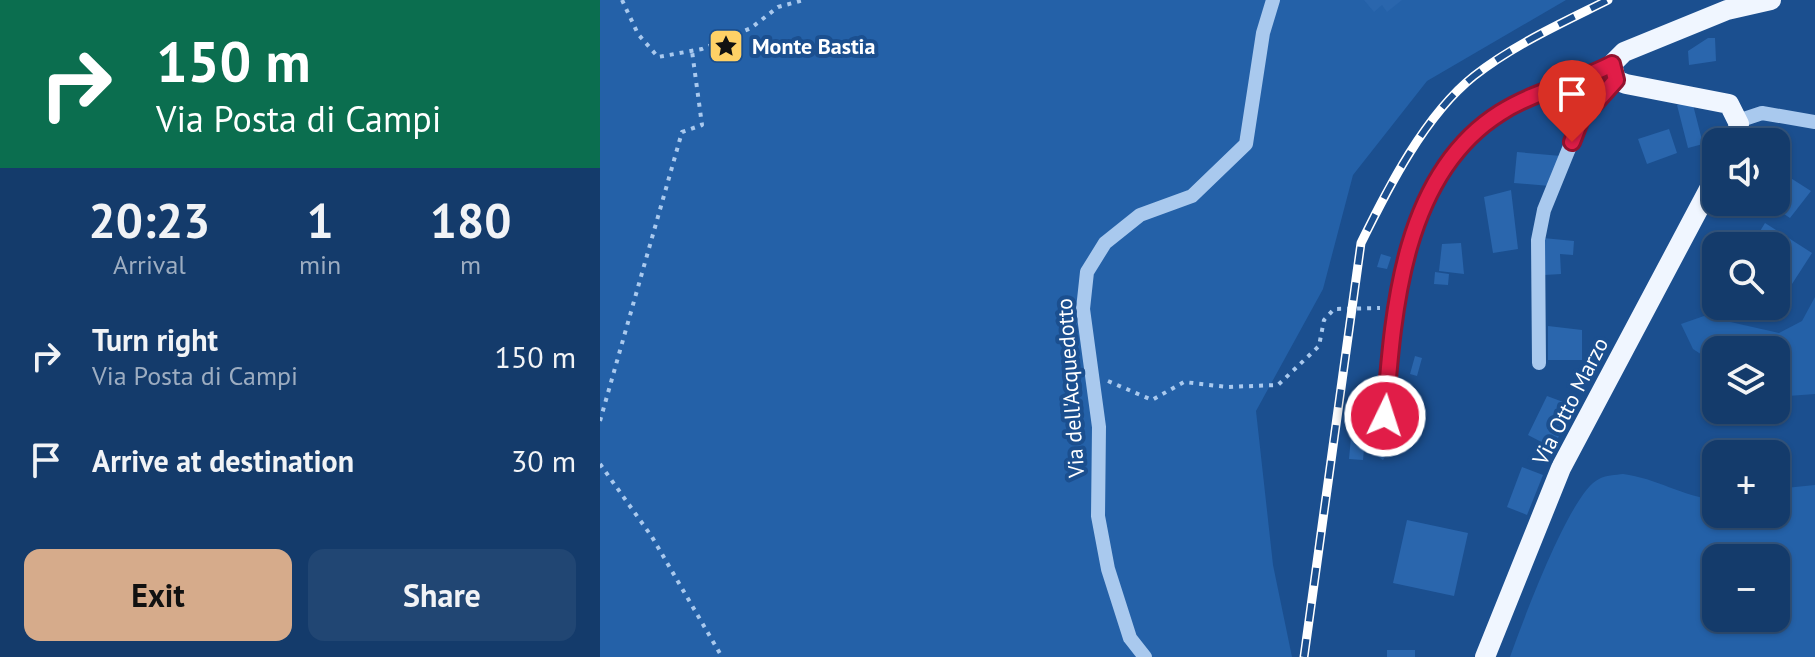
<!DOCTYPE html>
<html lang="en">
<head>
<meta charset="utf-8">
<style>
  body { margin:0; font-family:"PT Sans",sans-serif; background:#214673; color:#f1f3f6; height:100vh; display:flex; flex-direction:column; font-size:30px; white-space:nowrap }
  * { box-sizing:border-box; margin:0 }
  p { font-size:26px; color:#9dadc1 }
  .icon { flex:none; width:44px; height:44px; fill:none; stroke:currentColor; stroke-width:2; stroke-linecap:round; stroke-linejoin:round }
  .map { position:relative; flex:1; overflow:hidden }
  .details { display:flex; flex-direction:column; background:#143b6b; width:600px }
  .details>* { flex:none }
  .guide { background:#0b6e4f; color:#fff; overflow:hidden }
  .tools { position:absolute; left:1102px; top:128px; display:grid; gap:16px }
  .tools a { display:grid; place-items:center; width:88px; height:88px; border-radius:16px; background:#143b6b; box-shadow:0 2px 6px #0004,0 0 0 2px #33557e; font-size:40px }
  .pin { position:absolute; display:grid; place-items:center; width:68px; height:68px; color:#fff; margin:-82px -34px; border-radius:50% 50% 50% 0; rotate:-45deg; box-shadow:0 0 8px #0007 }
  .pin .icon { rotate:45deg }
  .me { position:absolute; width:88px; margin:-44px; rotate:4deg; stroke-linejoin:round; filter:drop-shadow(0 0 6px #0008) }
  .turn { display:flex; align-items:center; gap:28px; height:168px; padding:0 24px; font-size:36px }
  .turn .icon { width:104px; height:104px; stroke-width:2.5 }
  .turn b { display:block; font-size:56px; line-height:68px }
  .eta { display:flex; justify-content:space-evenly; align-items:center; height:136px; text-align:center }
  .eta b { font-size:48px; font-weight:700; line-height:56px }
  .cta { display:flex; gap:16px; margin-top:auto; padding:16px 24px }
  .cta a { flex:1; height:92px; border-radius:16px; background:#d6ab8b; color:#111; font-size:32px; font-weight:700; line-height:92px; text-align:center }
  .cta a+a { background:#214673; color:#f1f3f6 }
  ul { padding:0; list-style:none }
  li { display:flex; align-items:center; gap:24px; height:104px; padding:0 24px }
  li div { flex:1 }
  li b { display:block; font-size:30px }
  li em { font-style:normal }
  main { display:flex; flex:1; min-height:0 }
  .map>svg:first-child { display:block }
  .green { fill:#2461a8; fill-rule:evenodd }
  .building { fill:#2a66ad }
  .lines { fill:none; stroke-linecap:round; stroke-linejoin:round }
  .path { stroke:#a9c9ee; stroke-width:4; stroke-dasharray:4 6; stroke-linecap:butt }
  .minor { stroke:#a9c9ee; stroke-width:14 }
  .major { stroke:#f0f6ff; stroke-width:20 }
  .rail-casing { stroke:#fff; stroke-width:9 }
  .rail { stroke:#1b4f8f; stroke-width:6; stroke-dasharray:18; stroke-linecap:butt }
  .route-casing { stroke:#92132f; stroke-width:20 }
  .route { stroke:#e11d48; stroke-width:14 }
  .labels { text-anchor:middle; stroke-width:8; stroke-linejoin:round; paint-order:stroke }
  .poi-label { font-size:22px; font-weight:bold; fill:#fff; stroke:#1b4f8f; text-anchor:start }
  .street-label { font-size:22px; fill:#fff; stroke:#1b4f8f }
</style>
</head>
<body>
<main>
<section class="details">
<div class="guide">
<div class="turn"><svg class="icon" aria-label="right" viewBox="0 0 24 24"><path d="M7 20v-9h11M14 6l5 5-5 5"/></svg><div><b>150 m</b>Via Posta di Campi</div></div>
</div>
<div class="eta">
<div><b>20:23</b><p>Arrival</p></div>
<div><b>1</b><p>min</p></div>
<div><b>180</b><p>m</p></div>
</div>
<ul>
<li><svg class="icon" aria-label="right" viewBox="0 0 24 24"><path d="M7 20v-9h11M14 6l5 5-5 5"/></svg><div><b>Turn right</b><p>Via Posta di Campi</p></div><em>150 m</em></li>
<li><svg class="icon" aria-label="arrive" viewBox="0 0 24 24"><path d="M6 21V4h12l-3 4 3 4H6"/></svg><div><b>Arrive at destination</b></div><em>30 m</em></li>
</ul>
<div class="cta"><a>Exit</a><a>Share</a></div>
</section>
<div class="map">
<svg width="1215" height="657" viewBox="0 0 1215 657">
  <rect width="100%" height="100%" fill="#1b4f8f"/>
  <!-- green -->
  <path class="green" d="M0,0H966L827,81L753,175L723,289L656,411L673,565L692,657H0Z
    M1215,297V394L1176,397V350H1116V364L1093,349L1081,324L1104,316L1179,333L1202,321Z
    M1023,474C1056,478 1084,497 1116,500V514H1176V489L1215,485V657H910C922,624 970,492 999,479C1005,475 1016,475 1023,474ZM1116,558H1176V618H1116Z"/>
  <!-- building -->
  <path class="building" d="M764,0H802L787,12L782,5L774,12Z
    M1108,38H1115L1116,61L1089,65L1088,51Z
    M1092,101L1103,144L1088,148L1077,105Z
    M1069,129L1077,153L1047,164L1038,139Z
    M917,152L961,156L950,186L914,183Z
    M1178,170L1211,191L1190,218L1166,202H1176Z
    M911,190L918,249L893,253L884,197Z
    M1165,223L1212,253L1174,312L1164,306H1176V246H1151Z
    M943,238L974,241L973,255L960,254L961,274L944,275Z
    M861,243L864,274L839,271L842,244Z
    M781,254L791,257L787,269L777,267Z
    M835,272L849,274L848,285L834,284Z
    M948,326L982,330V360H948Z
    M815,356L822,358L817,376L810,374Z
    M947,396L974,406L953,448L928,435Z
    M807,398L815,400L810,419L802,418Z
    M752,426L766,428L763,460L749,459Z
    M784,441L792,445L783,460L776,455Z
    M922,467L943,475L927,515L907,507Z
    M807,520L868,533L854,596L793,583Z
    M787,650H815V657H787Z"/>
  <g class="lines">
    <!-- path -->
    <path class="path" d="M22,0L38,34L58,57L102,49L151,28L178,7L204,0
      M508,381L552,400L584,382L627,387L678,385L719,346L724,320L734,309L780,308
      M0,421L82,132L102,125L92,51
      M0,464L52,537L122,657"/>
    <!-- minor -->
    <path class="minor" d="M1138,121L1162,113L1215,122
      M939,363L938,240L944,210L981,119L1016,80
      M785,416C793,311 802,175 900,112C934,91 976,83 1012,64
      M545,657L530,638L508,569L498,516L499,427L483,309L487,272L505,243L540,215L592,196L646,144L663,33L673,0"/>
    <!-- major -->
    <path class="major" d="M1134,142L1139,124L1129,104L1026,84L1016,80L1012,64L1024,52L1127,10L1171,0
      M885,657L961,468L1116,176"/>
    <!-- rail casing -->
    <g class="rail-casing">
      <path id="rail" d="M704,657L761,243C788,188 825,115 874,76C915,44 962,23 1008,0"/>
    </g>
    <!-- rail -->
    <use href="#rail" class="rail"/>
  </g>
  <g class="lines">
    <!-- route casing -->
    <g class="route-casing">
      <path id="route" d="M785,416C793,311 802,175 900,113C934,91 976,83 1012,64L1016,80L981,119L972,142"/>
    </g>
    <!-- route -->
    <use href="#route" class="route"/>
  </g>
  <!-- icons -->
  <defs>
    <g id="sight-square" transform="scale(1.8)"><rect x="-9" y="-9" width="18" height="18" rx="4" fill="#ffd166" stroke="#1b4f8f"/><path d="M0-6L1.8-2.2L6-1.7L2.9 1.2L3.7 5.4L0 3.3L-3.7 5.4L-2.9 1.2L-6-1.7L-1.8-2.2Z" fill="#111"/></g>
  </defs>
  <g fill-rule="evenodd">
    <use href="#sight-square" x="126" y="46"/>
  </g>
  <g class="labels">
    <!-- poi labels -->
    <g class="poi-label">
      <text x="152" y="54">Monte Bastia</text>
    </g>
    <!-- street labels -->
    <g class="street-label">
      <text transform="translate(470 388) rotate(-94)" y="8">Via dell'Acquedotto</text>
      <text transform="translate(970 401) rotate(-63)" y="8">Via Otto Marzo</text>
    </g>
  </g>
</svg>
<div class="tools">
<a><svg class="icon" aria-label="sound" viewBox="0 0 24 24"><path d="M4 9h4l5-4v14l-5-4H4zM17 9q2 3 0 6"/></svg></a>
<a><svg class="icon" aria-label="search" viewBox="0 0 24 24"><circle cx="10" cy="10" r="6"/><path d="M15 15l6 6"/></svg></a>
<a><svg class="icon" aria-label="layers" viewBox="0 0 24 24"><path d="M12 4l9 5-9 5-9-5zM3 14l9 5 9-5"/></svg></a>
<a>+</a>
<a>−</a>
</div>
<div class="pin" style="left:972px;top:142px;background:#d93025"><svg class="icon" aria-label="arrive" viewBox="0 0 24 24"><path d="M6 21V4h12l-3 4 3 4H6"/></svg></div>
<svg class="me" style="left:785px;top:416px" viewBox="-20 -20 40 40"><circle r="17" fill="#e11d48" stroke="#fff" stroke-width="3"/><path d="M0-11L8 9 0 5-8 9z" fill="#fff"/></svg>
</div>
</main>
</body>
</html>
